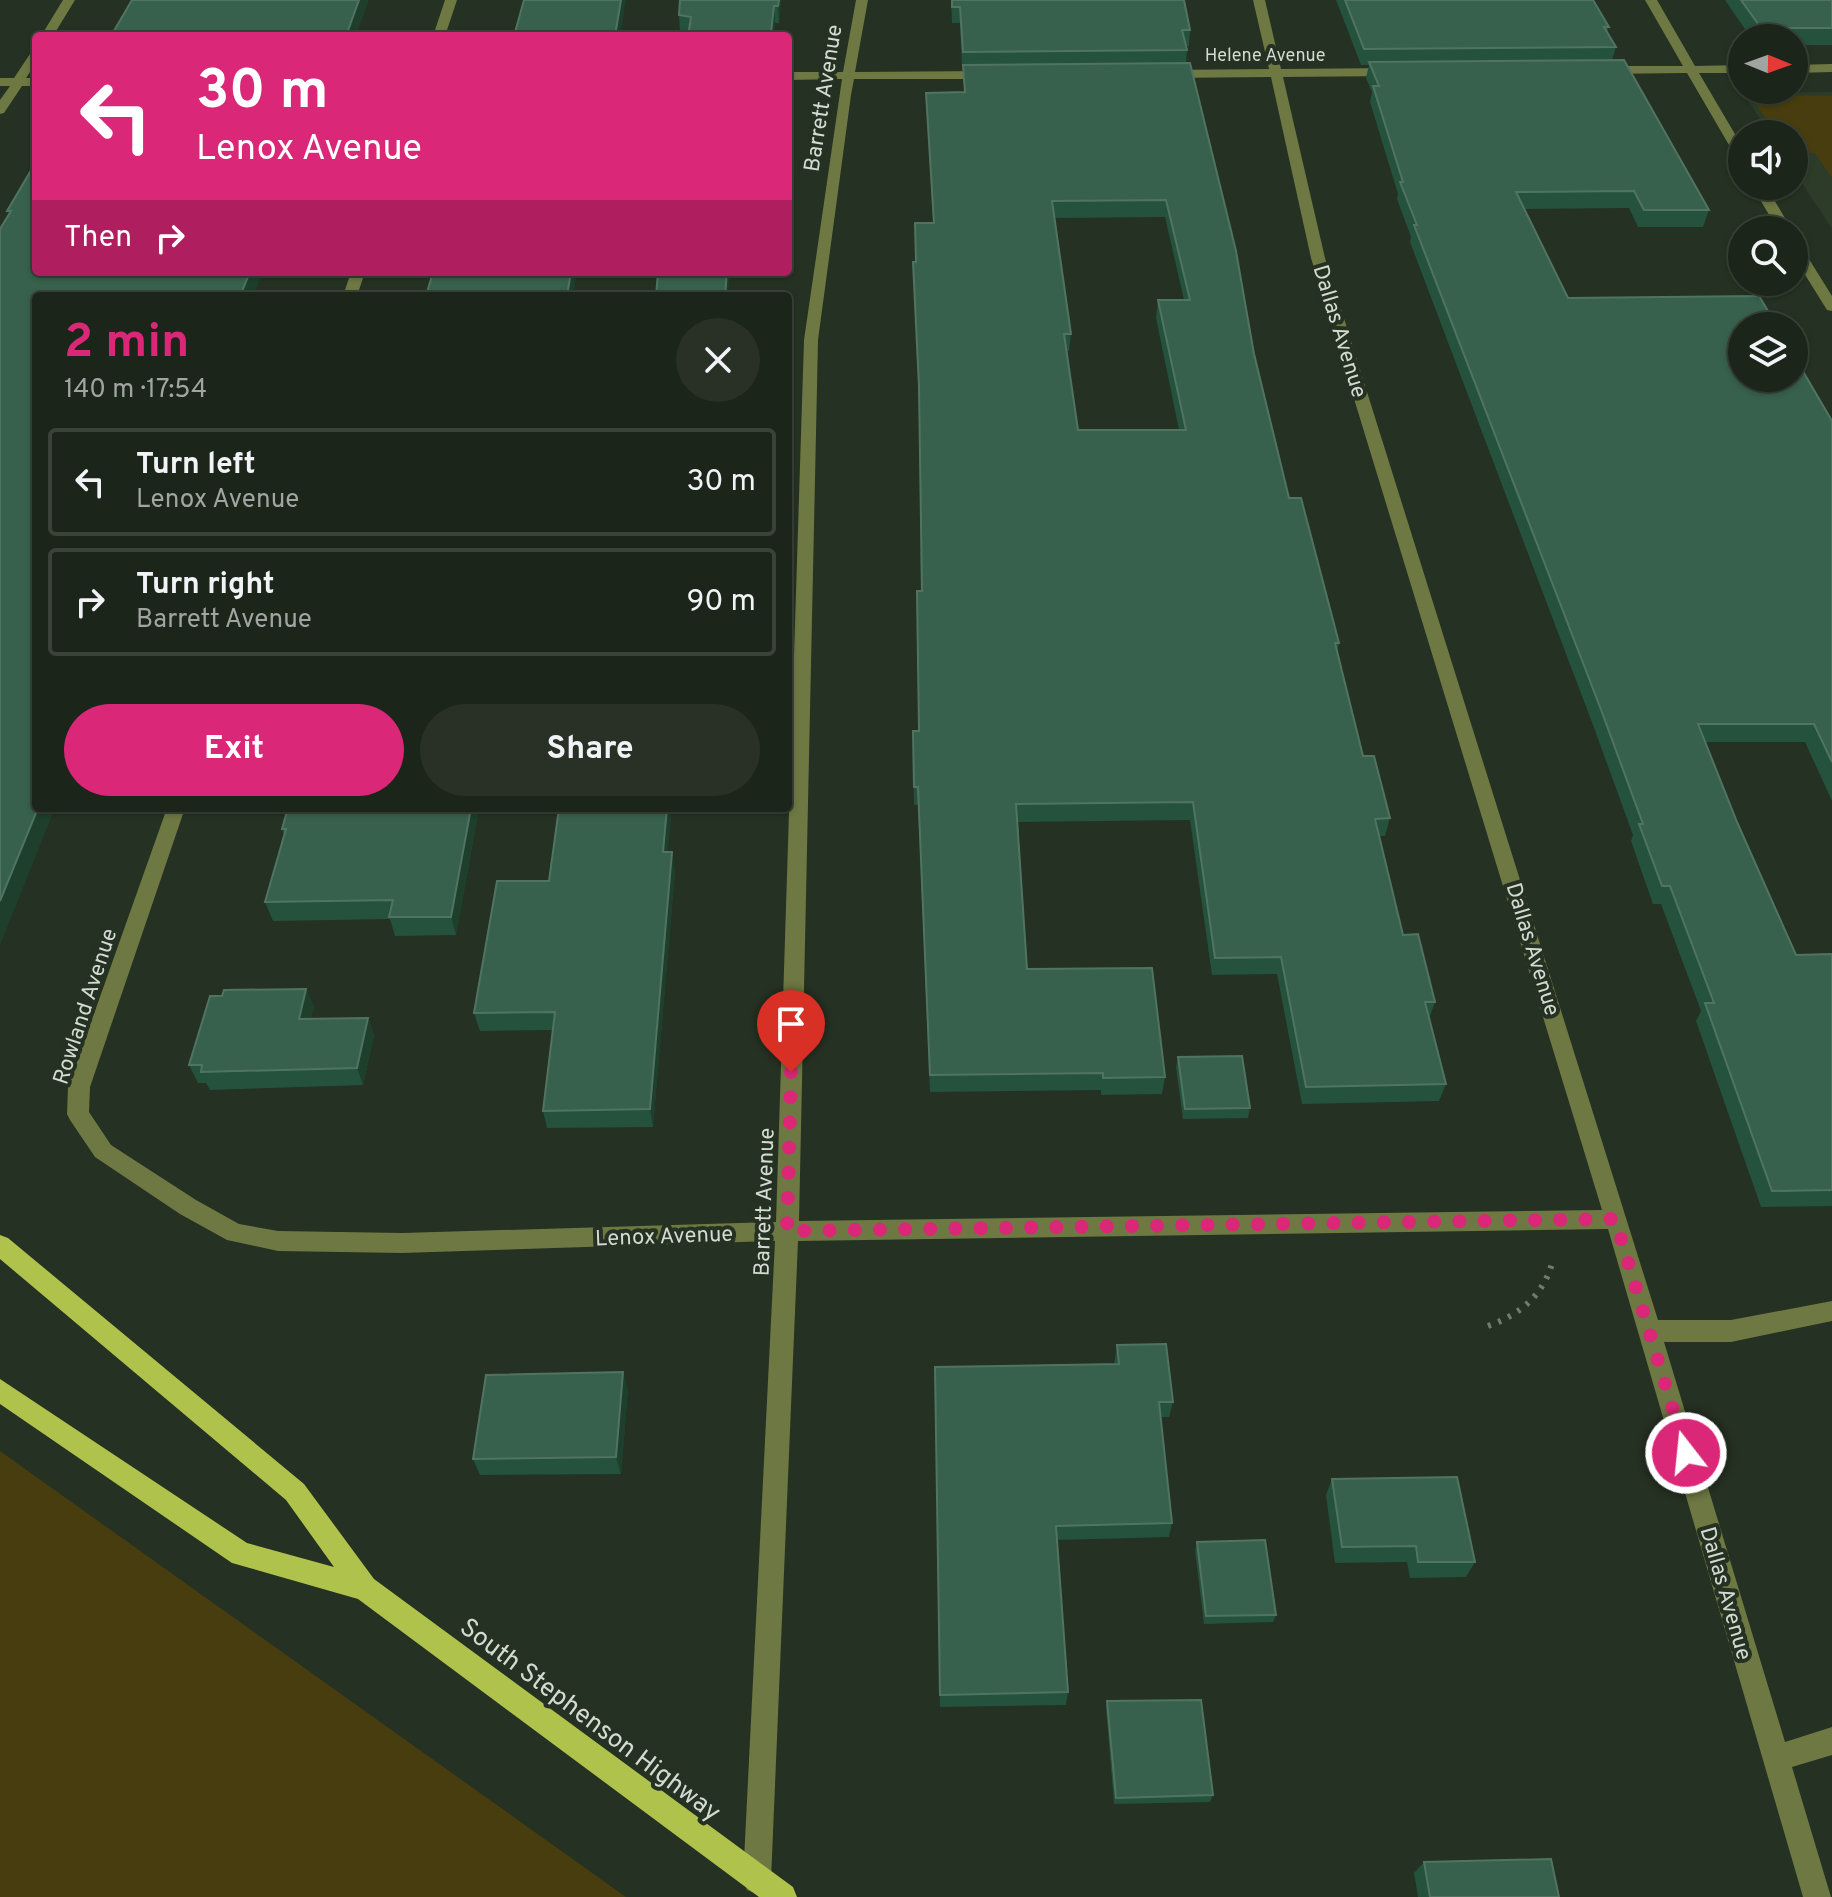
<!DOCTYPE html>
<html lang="en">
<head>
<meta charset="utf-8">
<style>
  body { margin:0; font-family:Overpass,sans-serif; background:#293127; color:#f1f3f6; height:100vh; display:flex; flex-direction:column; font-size:30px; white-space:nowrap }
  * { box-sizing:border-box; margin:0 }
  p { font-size:26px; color:#a0a5a2 }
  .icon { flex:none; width:44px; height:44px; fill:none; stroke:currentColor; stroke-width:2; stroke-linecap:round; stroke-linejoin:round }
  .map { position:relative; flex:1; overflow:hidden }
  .side { position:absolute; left:32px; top:292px; width:760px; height:520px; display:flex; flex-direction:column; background:#1c251a; border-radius:8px; box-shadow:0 2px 6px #0004,0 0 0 2px #3a4239 }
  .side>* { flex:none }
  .top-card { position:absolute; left:32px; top:32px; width:760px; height:244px; border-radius:8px; box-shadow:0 2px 6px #0004,0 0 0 2px #3a4239; background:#db2777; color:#fff; overflow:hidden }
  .needle { width:52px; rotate:91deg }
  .fabs { position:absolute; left:1728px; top:24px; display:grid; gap:16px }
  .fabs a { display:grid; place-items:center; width:80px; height:80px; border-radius:50%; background:#1c251a; box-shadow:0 2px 6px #0004,0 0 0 2px #3a4239; font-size:40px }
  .pin { position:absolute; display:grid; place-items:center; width:68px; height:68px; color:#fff; margin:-82px -34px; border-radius:50% 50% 50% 0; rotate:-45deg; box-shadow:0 0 8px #0007 }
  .pin .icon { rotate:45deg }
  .me { position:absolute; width:88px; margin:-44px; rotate:344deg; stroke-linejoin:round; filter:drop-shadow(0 0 6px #0008) }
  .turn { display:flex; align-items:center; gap:28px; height:168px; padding:0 32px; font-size:36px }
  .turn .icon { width:104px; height:104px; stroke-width:2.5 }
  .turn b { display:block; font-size:56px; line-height:68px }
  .then { display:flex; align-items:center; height:76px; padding:0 32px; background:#0003; gap:16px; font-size:30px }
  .round { display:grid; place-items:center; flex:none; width:84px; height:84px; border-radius:42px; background:#293127 }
  .summary { display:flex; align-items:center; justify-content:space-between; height:136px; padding:0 32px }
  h1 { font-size:48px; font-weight:700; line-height:60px; color:#db2777 }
  .cta { display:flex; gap:16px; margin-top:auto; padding:16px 32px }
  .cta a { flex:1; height:92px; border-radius:48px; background:#db2777; color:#fff; font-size:32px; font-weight:700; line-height:92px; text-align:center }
  .cta a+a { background:#293127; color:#f1f3f6 }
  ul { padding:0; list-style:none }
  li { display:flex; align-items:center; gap:24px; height:108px; margin:0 16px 12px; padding:0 16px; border:4px solid #3a4239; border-radius:8px }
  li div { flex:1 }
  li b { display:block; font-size:30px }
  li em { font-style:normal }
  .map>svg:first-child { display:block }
  .built { fill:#2d3c29 }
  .green { fill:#473d0f }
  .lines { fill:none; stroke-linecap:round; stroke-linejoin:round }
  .path { stroke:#717b6e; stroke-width:6; stroke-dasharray:3 8; stroke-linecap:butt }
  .minor { fill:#6e7842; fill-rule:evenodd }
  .major { fill:#afc24b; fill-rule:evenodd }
  .wall { fill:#24523c; fill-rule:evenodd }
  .shaded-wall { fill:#1d3f2b }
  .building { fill:#37614c; stroke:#507461; stroke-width:2; fill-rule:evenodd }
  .route { stroke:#db2777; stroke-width:14; stroke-dasharray:0 25.2 }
  .labels { text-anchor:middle; stroke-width:8; stroke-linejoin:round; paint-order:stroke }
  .far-street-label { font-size:18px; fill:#d4dbd1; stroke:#253122 }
  .street-label { font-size:22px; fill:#d4dbd1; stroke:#253122 }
  .near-street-label { font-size:26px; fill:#d4dbd1; stroke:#253122 }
</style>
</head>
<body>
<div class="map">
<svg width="1832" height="1897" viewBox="0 0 1832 1897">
  <rect width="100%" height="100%" fill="#253122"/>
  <!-- built -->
  <path class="built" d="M1832,92V229L1794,171V134H1770L1743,93Z"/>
  <!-- green -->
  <path class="green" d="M1763,95L1832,96V178L1815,153H1794V134H1776L1754,101Z
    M0,1451L626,1897H0Z"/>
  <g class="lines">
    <!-- path -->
    <path class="path" d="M1488,1326C1521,1314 1544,1295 1553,1260"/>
    <!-- minor -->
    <path class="minor" d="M63,0H75L53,36H41Z
      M445,0H457L445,36H433Z
      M856,0H868L855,72L990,71L996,75L990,79H854L851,95L818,340L799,1221L1602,1210L1311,258L1271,77L1166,78L1160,74L1166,70L1269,69L1253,0H1265L1281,69L1394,68L1400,72L1394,76L1283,77L1325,258L1658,1320H1731L1832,1301V1321L1731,1342H1664L1785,1742L1832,1727V1755L1792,1767L1831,1897H1803L1608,1229L798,1241L771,1880L767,1890L757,1894L747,1890L743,1880L775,1241L402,1253L278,1251L227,1240L180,1214L95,1157L70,1120L67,1114L68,1087L167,808H185L90,1087L89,1112L111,1145L196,1200L239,1224L278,1231L402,1233L776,1222L804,340L842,79L788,80V72H843Z
      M1645,0H1657L1695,66L1742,65V73H1699L1742,146V161L1736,157L1687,73L1602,74L1596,70L1602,66H1683Z
      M36,50V63L26,78H36V86H22L4,113L0,114V100L10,86H0V78H14L32,51Z
      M1832,64V72L1794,73V65Z
      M1752,186H1766L1792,230H1778Z
      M1794,242L1799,243L1832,296V311L1827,310L1794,257Z
      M351,272H365L357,296H343Z"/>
    <!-- major -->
    <path class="major" d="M0,1235L8,1238L304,1484L374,1579L793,1887L797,1897H759L358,1599L232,1563L0,1404V1379L247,1543L334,1567L286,1500L0,1259Z"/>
  </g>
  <!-- wall -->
  <path class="wall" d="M680,0H781L779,23H775L773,36H688L689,33L680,32L679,15Z
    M951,0H1184L1190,30L1189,46H1186L1187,50L1186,63L1289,498L1339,643L1337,652L1363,756L1390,818L1385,836H1379L1403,935L1435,1002L1429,1019L1446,1084L1439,1101L1302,1104L1277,974L1212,975L1190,820L1018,822L1027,969L1165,1077L1162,1094L1101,1095V1090L930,1092L918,805H914L913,731H919L921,591L919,404L913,262H916L933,223L926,93L964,92L963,68H962L960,23H952ZM1165,217L1184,300H1158L1156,318L1179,430H1078L1067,351H1069L1071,334L1055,218Z
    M1336,0H1593L1609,27L1607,32L1616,47L1612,60L1709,210L1703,227H1638L1629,208L1524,209L1568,298L1832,421V801L1805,742H1705L1737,822L1796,955L1832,954V1206L1761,1207L1696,1021L1701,1011L1661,904H1653L1631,841L1633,835L1593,725L1410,242L1411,237L1397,199L1398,194L1370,102L1372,92L1366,78L1369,65H1361Z
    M1725,0H1832V45H1794V38H1751Z
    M479,808L456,935L395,936L390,919L273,921L265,902L284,835L282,829Z
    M668,852L675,871L653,1127L547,1128L543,1111L553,1030L480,1031L474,1013L549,881Z
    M306,989L314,1007L311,1018H368L374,1035L363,1085L210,1090L206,1083H198L189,1065Z
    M1178,1057L1250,1108L1248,1118L1183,1119L1176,1067Z
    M1117,1345L1173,1402L1169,1417H1161L1172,1523L1169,1537L1057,1540L1068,1692L1066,1705L940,1707L935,1383L1114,1364Z
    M628,1389L621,1474L480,1475L473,1459Z
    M1332,1479L1475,1562L1466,1577L1410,1578L1407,1562L1335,1563L1326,1495Z
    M1197,1542L1276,1615L1273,1622L1204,1624L1195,1550Z
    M1107,1701L1213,1795L1210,1802L1114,1804L1106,1708Z
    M1424,1862L1559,1897H1418L1414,1873Z"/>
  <!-- shaded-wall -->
  <path class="shaded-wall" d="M359,0H369L356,36H346Z
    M621,0H626L620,36H615Z
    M779,0H781L779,23L778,6Z
    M774,6L775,23L773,36H771Z
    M250,272H263L253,296H240Z
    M571,272H577L573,296H567Z
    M727,272H730L728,296H725Z
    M38,808H55L0,945V901Z
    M471,808H479L456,935L451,917Z
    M667,808H672L666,871L663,852Z
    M672,852L675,871L653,1127L650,1109Z
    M306,989L314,1007L306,1036L299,1019Z
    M368,1018L374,1035L363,1085L357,1068Z
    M623,1372L628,1389L621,1474L616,1457Z"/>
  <!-- building -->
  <path class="building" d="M132,0H359L346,36H111Z
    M524,0H621L615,36H514Z
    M680,0H779L778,6H774L771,33H756V36H688L691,17L679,15Z
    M952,0H1184L1190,30H1182L1187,50L963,52L960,7H952Z
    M1345,0H1593L1609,27H1604L1616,47L1364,49Z
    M1741,0H1832V28H1761Z
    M1624,60L1709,210H1644L1634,191L1516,192L1568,298L1759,296L1777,326H1742V378H1794V356L1832,421V762L1814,724H1698L1737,822L1796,955L1832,954V1190L1772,1191L1705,1003H1714L1670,886H1662L1639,824H1643L1600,707L1414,225H1417L1400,182H1403L1373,86H1379L1369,62Z
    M1190,63L1236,251L1254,354L1289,498H1301L1339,643H1335L1363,756H1374L1390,818L1375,819L1403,935L1418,934L1435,1002H1425L1446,1084L1306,1087L1281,957L1215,958L1193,802L1016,804L1027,969L1152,968L1165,1077L1103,1078V1073L930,1075L918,787H914L913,731H919L917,591H922L919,386L913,262H916L915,223H934L926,93L965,92L963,65ZM1166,200L1190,300H1158L1186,430H1078L1064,334H1071L1052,201Z
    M36,162V272H250L240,296H36V808H38L0,901V229L11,211H7Z
    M433,272H571L567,296H426Z
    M658,272H727L725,296H656Z
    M288,808H471L451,917H389L393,900L265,902L286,829H282Z
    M559,808H667L663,852H672L650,1109L543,1111L555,1012L474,1013L497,881H549Z
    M306,989L299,1019L368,1018L357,1068L201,1072L202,1065H189L210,996H222L224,990Z
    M1242,1056L1250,1108L1185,1109L1178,1057Z
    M1166,1344L1173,1402H1159L1172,1523L1056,1526L1068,1692L940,1695L935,1367L1119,1364L1117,1345Z
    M623,1372L616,1457L473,1459L486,1375Z
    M1457,1477L1475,1562H1418L1416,1546L1342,1547L1332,1479Z
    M1265,1540L1276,1615L1206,1616L1197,1542Z
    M1201,1700L1213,1795L1116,1798L1107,1701Z
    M1551,1859L1559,1897H1430L1424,1862Z"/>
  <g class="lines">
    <!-- route -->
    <path class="route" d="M791,1072L787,1231L1615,1219L1686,1453"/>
  </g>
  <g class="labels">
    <!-- far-street labels -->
    <g class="far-street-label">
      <text x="1265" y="61">Helene Avenue</text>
    </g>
    <!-- street labels -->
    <g class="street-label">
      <text transform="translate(822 98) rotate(-81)" y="8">Barrett Avenue</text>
      <text transform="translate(1341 331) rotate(73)" y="8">Dallas Avenue</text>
      <text transform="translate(1534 949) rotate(73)" y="8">Dallas Avenue</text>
      <text transform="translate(84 1006) rotate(-72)" y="8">Rowland Avenue</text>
      <text transform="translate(763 1202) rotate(-88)" y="8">Barrett Avenue</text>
      <text transform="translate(664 1235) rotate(-2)" y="8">Lenox Avenue</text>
      <text transform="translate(1727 1593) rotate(74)" y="8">Dallas Avenue</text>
    </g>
    <!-- near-street labels -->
    <g class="near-street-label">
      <text transform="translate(591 1719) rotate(37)" y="9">South Stephenson Highway</text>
    </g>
  </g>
</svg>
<div class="fabs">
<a><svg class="needle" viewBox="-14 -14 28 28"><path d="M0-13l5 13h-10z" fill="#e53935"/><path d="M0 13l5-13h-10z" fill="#a0a5a2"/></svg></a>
<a><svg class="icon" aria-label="sound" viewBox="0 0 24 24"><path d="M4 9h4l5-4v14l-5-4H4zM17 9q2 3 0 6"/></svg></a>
<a><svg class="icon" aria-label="search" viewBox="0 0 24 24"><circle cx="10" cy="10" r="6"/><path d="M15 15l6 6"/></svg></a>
<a><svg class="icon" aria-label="layers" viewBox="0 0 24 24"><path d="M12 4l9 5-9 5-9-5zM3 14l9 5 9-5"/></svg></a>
</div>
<div class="pin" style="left:791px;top:1072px;background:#d93025"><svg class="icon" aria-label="arrive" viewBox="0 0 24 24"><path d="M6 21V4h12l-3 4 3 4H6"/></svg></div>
<svg class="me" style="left:1686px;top:1453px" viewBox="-20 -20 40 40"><circle r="17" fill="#db2777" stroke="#fff" stroke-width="3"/><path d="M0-11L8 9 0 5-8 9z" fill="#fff"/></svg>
<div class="top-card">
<div class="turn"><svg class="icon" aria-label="left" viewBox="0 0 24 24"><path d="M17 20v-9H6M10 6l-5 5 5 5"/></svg><div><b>30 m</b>Lenox Avenue</div></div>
<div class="then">Then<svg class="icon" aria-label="right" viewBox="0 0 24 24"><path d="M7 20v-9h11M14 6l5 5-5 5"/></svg></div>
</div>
<section class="side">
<div class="summary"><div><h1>2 min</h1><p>140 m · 17:54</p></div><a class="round"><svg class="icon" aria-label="close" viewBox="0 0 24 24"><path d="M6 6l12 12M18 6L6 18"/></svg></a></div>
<ul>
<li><svg class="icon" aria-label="left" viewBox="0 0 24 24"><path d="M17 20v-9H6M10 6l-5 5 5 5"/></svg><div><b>Turn left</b><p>Lenox Avenue</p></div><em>30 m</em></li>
<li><svg class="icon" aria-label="right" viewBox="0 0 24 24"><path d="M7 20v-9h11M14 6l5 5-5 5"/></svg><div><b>Turn right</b><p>Barrett Avenue</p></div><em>90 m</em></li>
</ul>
<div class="cta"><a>Exit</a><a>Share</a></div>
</section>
</div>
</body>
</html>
